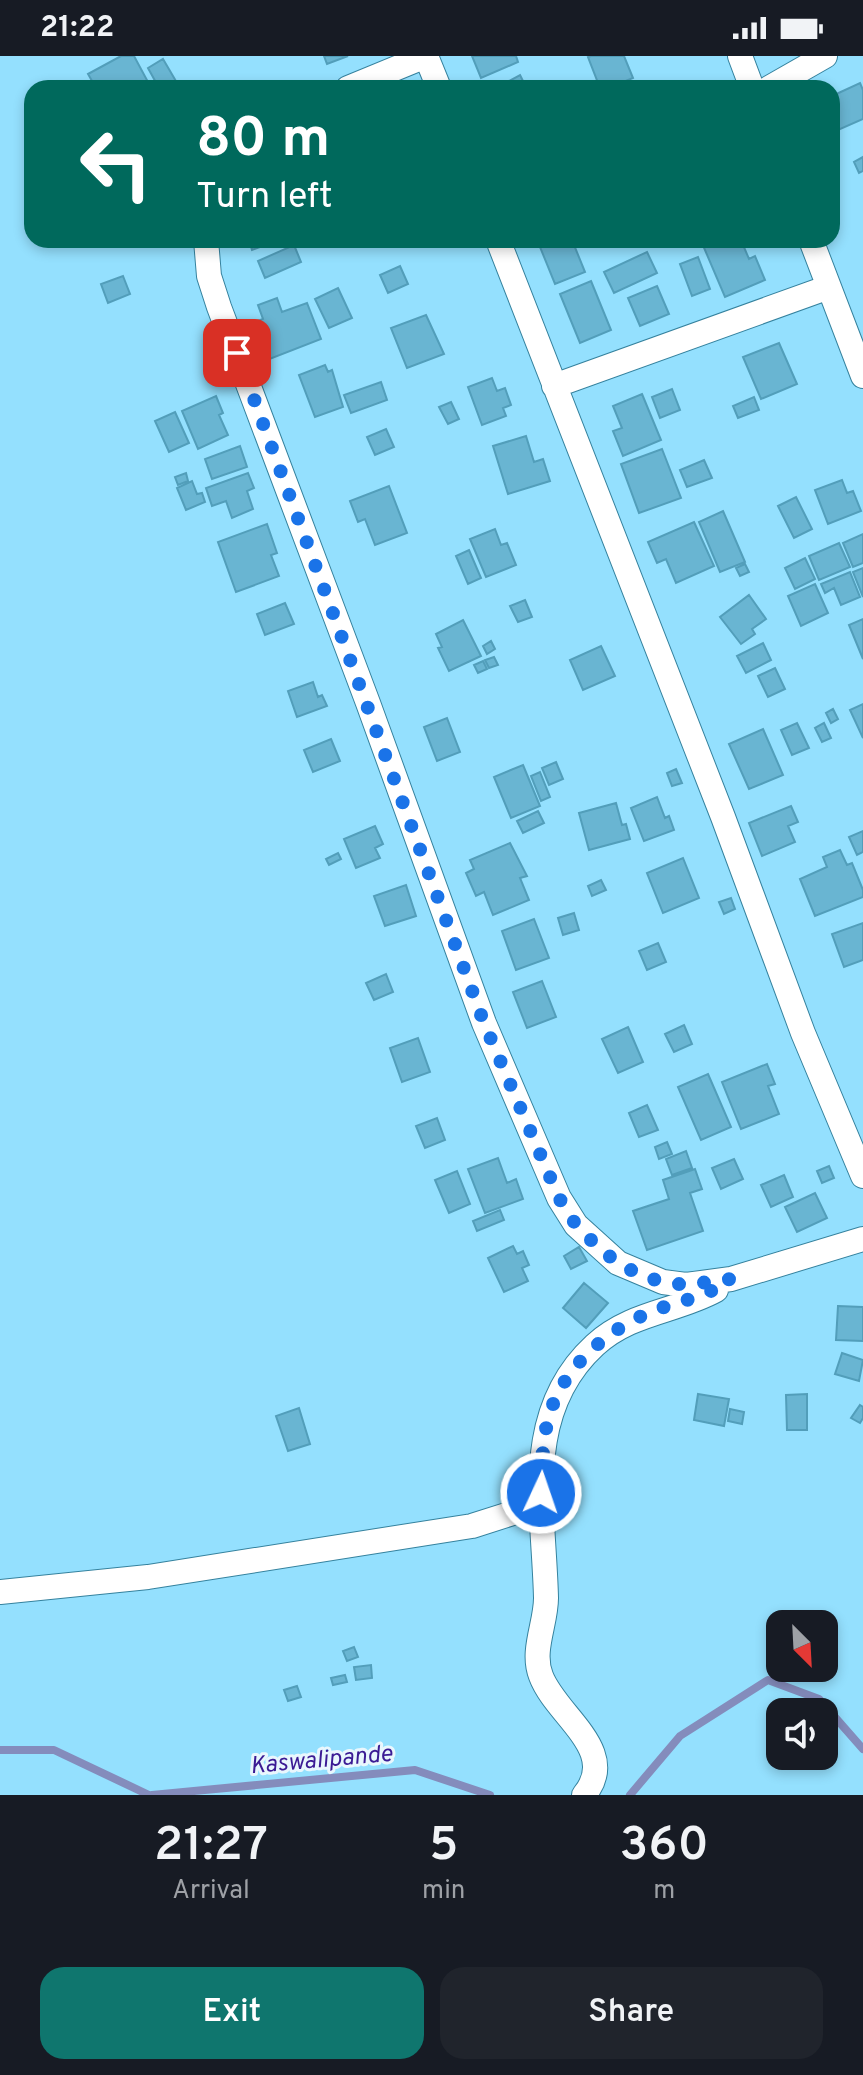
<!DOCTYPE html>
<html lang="en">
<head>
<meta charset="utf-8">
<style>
  body { margin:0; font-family:Overpass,sans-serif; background:#20242c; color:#f1f3f6; height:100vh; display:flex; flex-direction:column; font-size:30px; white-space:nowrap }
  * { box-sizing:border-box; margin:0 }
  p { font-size:26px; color:#9ea1a6 }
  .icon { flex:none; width:44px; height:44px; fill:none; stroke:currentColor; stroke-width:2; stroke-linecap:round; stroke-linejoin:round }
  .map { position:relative; height:1739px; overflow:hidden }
  .drawer { display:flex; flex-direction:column; background:#171b24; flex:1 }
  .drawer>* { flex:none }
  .hud { position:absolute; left:24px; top:24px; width:816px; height:168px; border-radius:24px; box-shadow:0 4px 12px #0003; background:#00695c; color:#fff; overflow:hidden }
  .needle { width:52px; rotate:156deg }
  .tools { position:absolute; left:766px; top:1554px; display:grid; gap:16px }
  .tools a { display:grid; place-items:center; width:72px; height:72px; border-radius:16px; background:#171b24; box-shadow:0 4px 12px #0003; font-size:40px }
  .pin { position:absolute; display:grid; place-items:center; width:68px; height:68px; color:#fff; margin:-34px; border-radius:16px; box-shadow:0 4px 12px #0006 }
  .me { position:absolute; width:88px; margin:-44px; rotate:3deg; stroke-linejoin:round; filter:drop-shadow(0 0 6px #0008) }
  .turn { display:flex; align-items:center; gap:28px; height:168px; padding:0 40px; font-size:36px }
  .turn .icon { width:104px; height:104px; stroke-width:2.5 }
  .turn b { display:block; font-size:56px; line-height:68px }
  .eta { display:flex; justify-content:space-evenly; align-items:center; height:136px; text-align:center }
  .eta b { font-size:48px; font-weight:600; line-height:56px }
  .primary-button { display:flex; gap:16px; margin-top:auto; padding:16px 40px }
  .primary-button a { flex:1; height:92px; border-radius:24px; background:#0f766e; color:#fff; font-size:32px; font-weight:600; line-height:92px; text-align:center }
  .primary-button a+a { background:#20242c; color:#f1f3f6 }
  .status { display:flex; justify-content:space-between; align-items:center; height:56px; padding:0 40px; background:#171b24; direction:ltr }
  .status svg { height:22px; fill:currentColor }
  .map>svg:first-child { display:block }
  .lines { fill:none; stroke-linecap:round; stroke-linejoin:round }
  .stream { stroke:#848cbc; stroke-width:8 }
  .building { fill:#69b5d2; stroke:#529eba; stroke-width:2 }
  .street-casing { stroke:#35829e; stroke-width:26 }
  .street { stroke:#fff; stroke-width:24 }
  .route { stroke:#1a73e8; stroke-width:14; stroke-dasharray:0 25.2 }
  .labels { text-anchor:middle; stroke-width:6; stroke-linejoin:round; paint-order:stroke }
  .water-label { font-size:24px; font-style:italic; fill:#3b1b94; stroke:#e9f7fd }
</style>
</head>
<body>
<div class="status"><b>21:22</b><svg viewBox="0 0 49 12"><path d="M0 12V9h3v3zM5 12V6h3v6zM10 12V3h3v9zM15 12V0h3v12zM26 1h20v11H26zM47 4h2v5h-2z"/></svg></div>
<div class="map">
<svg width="863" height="1739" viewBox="0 0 863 1739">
  <rect width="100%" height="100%" fill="#94e0fe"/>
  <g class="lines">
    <!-- stream -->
    <path class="stream" d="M0,1694H54L149,1739
      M152,1739L415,1714L490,1739
      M630,1739L680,1680L768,1624L819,1643L863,1693"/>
  </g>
  <!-- building -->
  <path class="building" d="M121,0H134L148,26L137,32H96L88,18Z
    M324,0H348L327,8Z
    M472,0H516L518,6L481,22Z
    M591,0H624L633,22L609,32H600L588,1Z
    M163,3L180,32H159L148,12Z
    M520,19L524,27L513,32L509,25Z
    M860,27L863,34V63L838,74L832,61V40Z
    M863,101V115L859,117L854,106Z
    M249,184H279L252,194Z
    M543,184H572L585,216L555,228L538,186Z
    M709,184H741L749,203L755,200L765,224L725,241L702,187Z
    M294,189L301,206L265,222L258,205Z
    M647,196L657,217L614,237L604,216Z
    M698,201L710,233L692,240L680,208Z
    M400,210L408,228L388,237L380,219Z
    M123,220L130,238L108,247L101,228Z
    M591,225L611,274L580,287L560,238Z
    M657,230L669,258L640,270L628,242Z
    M338,232L352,262L329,272L315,243Z
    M277,242L282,256L307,247L321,283L267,304L252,267L263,263L258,249Z
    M426,259L444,298L407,312L391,272Z
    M779,287L797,328L761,343L743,301Z
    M325,309L328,316L332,314L343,351L315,361L299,319Z
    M492,322L497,335L505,332L511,349L503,352L506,360L482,369L468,331Z
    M381,326L387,344L351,357L344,339Z
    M672,333L680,354L660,362L652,341Z
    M642,338L661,384L623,400L613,375L622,372L613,350Z
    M216,340L223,357L219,359L228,379L198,393L182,355Z
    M754,341L759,354L738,362L733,350Z
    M451,346L459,363L448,368L439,351Z
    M175,356L189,387L169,396L155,365Z
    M386,373L394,391L375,399L367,381Z
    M526,380L534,406L543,403L550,425L508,438L493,390Z
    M240,390L247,411L212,423L205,403Z
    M662,393L681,442L639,457L621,408Z
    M704,404L712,422L687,431L680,414Z
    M186,417L188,425L178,429L175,421Z
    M248,417L254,432L247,435L253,453L232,462L226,445L212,450L206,432Z
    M842,424L847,437L853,435L861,455L828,468L815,434Z
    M192,425L197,438L202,437L205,446L186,454L177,432Z
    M389,430L407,477L375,489L365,463L358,466L350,445Z
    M796,441L812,473L794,482L778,450Z
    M723,455L745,506L720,516L699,466Z
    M694,466L714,510L676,527L666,503L657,507L648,486Z
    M267,468L277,497L271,499L279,520L236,536L218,486Z
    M495,473L501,489L507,487L516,509L486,521L470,483Z
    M863,478V507L853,511L843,487Z
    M839,487L850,511L819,524L809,500Z
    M469,494L481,522L468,528L456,500Z
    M805,502L815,523L795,533L785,512Z
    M745,508L749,516L740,520L736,512Z
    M863,512V541L853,516Z
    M850,516L860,541L841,549L834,532L825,537L821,528Z
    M815,528L828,557L801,570L788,540Z
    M749,539L766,563L752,573L755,578L741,588L720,561Z
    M525,544L532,561L518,566L510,550Z
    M285,547L294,568L265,579L257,558Z
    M863,563V603L849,569Z
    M463,564L481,600L449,615L438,592L442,591L436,578Z
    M491,585L495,593L487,598L483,590Z
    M763,587L771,604L746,617L737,600Z
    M601,590L615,620L583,634L570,604Z
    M494,601L498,609L489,612L485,604Z
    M483,605L487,613L478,617L474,609Z
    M775,612L785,633L768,641L758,620Z
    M313,626L318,641L322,639L327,650L297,661L288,635Z
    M863,648V682L850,654Z
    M833,653L838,663L831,667L826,657Z
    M447,662L460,696L437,705L424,671Z
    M797,667L809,692L792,699L781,674Z
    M824,667L831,682L822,686L815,672Z
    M763,673L783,719L749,733L729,688Z
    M331,683L340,705L313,716L304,694Z
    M556,706L563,723L549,729L542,712Z
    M523,709L540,750L511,762L494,721Z
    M676,713L682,727L672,730L667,717Z
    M540,716L550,741L541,745L531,720Z
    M657,741L665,762L669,760L674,774L644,785L631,752Z
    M616,747L622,769L626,768L630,783L589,794L579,757Z
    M791,750L798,766L788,770L795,786L762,800L749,767Z
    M538,755L544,767L523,777L517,765Z
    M375,770L383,788L375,792L380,802L356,812L344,783Z
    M863,775V796L857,799L849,781Z
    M510,787L527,820L520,822L529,844L493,859L484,836L476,840L466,817L474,813L470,804Z
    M840,794L847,809L852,807L863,834V841L815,860L800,823L827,811L823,801Z
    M338,797L341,803L329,809L326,803Z
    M683,802L699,842L663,857L647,817Z
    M601,824L606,834L592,840L588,830Z
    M406,829L416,860L385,870L374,840Z
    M731,842L735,853L724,858L719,846Z
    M574,857L579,874L563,879L558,862Z
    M534,863L549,902L516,914L502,875Z
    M863,867V904L844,911L832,878Z
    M658,887L666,906L647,914L639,895Z
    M386,918L393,936L374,944L366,927Z
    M542,925L556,961L527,972L513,936Z
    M684,969L692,988L674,996L665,978Z
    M628,971L643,1006L618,1017L602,983Z
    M418,982L430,1016L402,1026L390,992Z
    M767,1008L775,1028L768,1030L779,1058L741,1073L722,1026Z
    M708,1018L731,1071L701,1084L678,1031Z
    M647,1049L658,1074L639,1081L629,1057Z
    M437,1062L445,1084L425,1092L416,1070Z
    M667,1086L672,1098L659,1103L655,1091Z
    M686,1095L692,1112L672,1119L666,1103Z
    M498,1102L507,1127L516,1123L523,1143L485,1157L468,1113Z
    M734,1103L743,1123L721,1133L712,1112Z
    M829,1110L834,1122L822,1127L817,1115Z
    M695,1113L702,1133L690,1137L703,1175L647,1194L633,1155L669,1143L663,1124Z
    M457,1115L470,1148L449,1157L435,1124Z
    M784,1119L793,1141L771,1151L761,1129Z
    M815,1137L827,1162L797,1176L785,1151Z
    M500,1154L504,1164L477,1175L473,1165Z
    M513,1190L517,1198L523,1195L529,1209L522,1212L528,1225L504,1236L488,1202Z
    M579,1191L587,1205L571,1213L564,1200Z
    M584,1227L608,1247L586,1272L563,1252Z
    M838,1250L863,1251V1285L836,1284Z
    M842,1297L863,1304L859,1325L835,1318Z
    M698,1338L729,1343L724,1370L694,1364Z
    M807,1338V1374H787L786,1339Z
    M860,1349L863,1351V1362L860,1367L851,1362Z
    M299,1352L310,1388L288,1395L276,1360Z
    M730,1353L744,1356L742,1368L728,1365Z
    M354,1591L358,1601L347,1605L343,1595Z
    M371,1609L372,1622L356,1624L354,1611Z
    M345,1619L347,1626L333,1629L331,1622Z
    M297,1630L301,1641L288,1645L284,1634Z"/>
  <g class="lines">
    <!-- street casing -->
    <g class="street-casing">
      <path id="street" d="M426,0L439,32
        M740,0L752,32
        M348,32L426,0
        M769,32L825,0
        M206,184L209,220L219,251L368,647L484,967L559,1142L576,1169L618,1207L663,1226L686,1229L731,1223L863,1183
        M498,184L723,761L803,977L863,1120
        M811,184L863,320
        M554,330L829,231
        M0,1536L148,1521L472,1470L541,1448
        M584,1739C621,1695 556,1660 541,1620C531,1595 546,1568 546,1542C544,1454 521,1357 595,1289C631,1256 676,1256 716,1234"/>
    </g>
    <!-- street -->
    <use href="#street" class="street"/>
  </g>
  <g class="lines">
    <!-- route -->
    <path class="route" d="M237,297L484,967L559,1142L576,1169L599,1192L618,1207L642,1220L663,1226L686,1229L731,1223C705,1243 675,1245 646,1258C605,1276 563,1313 550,1357C542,1382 542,1410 541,1437"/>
  </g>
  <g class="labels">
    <!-- water labels -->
    <g class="water-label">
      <text transform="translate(321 1703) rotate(-5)" y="8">Kaswalipande</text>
    </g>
  </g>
</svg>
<div class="tools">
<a><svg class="needle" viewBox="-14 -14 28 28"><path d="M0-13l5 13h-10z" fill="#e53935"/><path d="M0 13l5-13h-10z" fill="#9ea1a6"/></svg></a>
<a><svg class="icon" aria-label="sound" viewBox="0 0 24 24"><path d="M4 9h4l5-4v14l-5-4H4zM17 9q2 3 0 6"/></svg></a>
</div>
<div class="pin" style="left:237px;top:297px;background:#d93025"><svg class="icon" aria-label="arrive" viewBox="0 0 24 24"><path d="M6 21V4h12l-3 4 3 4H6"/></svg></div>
<svg class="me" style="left:541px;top:1437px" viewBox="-20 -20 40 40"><circle r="17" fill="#1a73e8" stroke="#fff" stroke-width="3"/><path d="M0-11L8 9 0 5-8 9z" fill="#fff"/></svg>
<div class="hud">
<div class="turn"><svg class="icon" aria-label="left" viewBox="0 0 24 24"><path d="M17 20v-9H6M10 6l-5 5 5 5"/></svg><div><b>80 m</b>Turn left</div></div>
</div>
</div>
<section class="drawer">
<div class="eta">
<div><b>21:27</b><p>Arrival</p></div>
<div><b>5</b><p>min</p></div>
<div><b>360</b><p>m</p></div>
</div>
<div class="primary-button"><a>Exit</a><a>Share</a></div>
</section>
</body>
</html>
